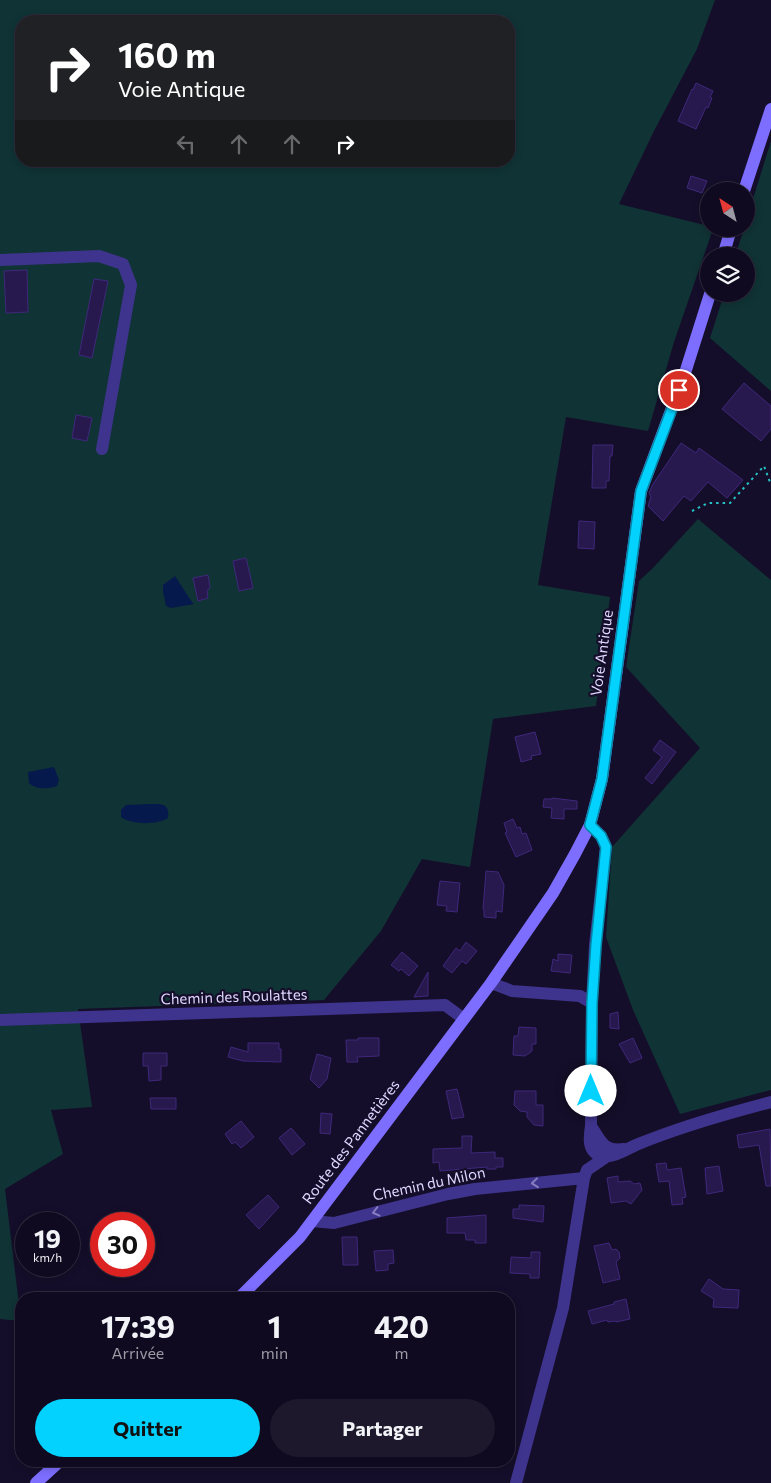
<!DOCTYPE html>
<html lang="fr">
<head>
<meta charset="utf-8">
<style>
  body { margin:0; font-family:Commissioner,sans-serif; background:#1e182d; color:#f1f3f6; height:100vh; display:flex; flex-direction:column; font-size:19px; white-space:nowrap }
  * { box-sizing:border-box; margin:0 }
  p { font-size:16px; color:#9c9aa5 }
  .icon { flex:none; width:28px; height:28px; fill:none; stroke:currentColor; stroke-width:2; stroke-linecap:round; stroke-linejoin:round }
  .map { position:relative; flex:1; overflow:hidden }
  .sheet { position:absolute; left:15px; top:1292px; width:500px; height:175px; display:flex; flex-direction:column; background:#100a20; border-radius:20px; box-shadow:0 2px 8px #0003,0 0 0 1px #302b3e }
  .sheet>* { flex:none }
  .hud { position:absolute; left:15px; top:15px; width:500px; height:152px; border-radius:20px; box-shadow:0 2px 8px #0003,0 0 0 1px #302b3e; background:#202124; color:#fff; overflow:hidden }
  .needle { width:32px; rotate:324deg }
  .controls { position:absolute; left:700px; top:182px; display:grid; gap:10px }
  .controls a { display:grid; place-items:center; width:55px; height:55px; border-radius:50%; background:#100a20; box-shadow:0 2px 8px #0003,0 0 0 1px #302b3e; font-size:25px }
  .speed { position:absolute; left:15px; top:1212px; display:flex; gap:10px; font-size:25px; font-weight:700; text-align:center }
  .speed>* { display:grid; place-content:center; width:65px; height:65px; border-radius:50%; background:#100a20; box-shadow:0 2px 8px #0003,0 0 0 1px #302b3e; line-height:1 }
  .speed small { font-size:12px; font-weight:400 }
  .speed .limit { border:8px solid #d22; background:#fff; color:#111 }
  .pin { position:absolute; display:grid; place-items:center; width:42px; height:42px; color:#fff; margin:-21px; border:2px solid #fff; border-radius:50%; box-shadow:0 1px 5px #0007 }
  .me { position:absolute; width:55px; margin:-28px; rotate:0deg; stroke-linejoin:round; filter:drop-shadow(0 0 4px #0008) }
  .turn { display:flex; align-items:center; gap:18px; height:105px; padding:0 20px; font-size:22px }
  .turn .icon { width:65px; height:65px; stroke-width:2.5 }
  .turn b { display:block; font-size:35px; line-height:42px }
  .lanes { display:flex; align-items:center; height:48px; padding:0 20px; background:#0003; justify-content:center; gap:25px; direction:ltr }
  .lanes .off { opacity:.35 }
  .eta { display:flex; justify-content:space-evenly; align-items:center; height:85px; text-align:center }
  .eta b { font-size:30px; font-weight:700; line-height:35px }
  .cta { display:flex; gap:10px; margin-top:auto; padding:10px 20px }
  .cta a { flex:1; height:58px; border-radius:30px; background:#03d2ff; color:#111; font-size:20px; font-weight:700; line-height:58px; text-align:center }
  .cta a+a { background:#1e182d; color:#f1f3f6 }
  .map>svg:first-child { display:block }
  .green { fill:#103335; fill-rule:evenodd }
  .water { fill:#05194c }
  .building { fill:#27184d; stroke:#3f287b }
  .lines { fill:none; stroke-linecap:round; stroke-linejoin:round }
  .path { stroke:#24c3c6; stroke-width:2; stroke-dasharray:2.5 4; stroke-linecap:butt }
  .street { stroke:#3f348d; stroke-width:12 }
  .secondary { stroke:#7d6eff; stroke-width:12 }
  .oneway { stroke:#877dc0 }
  .route-casing { stroke:#0288a6; stroke-width:12 }
  .route { stroke:#03d2ff; stroke-width:9 }
  .labels { text-anchor:middle; stroke-width:4.5; stroke-linejoin:round; paint-order:stroke }
  .street-label { font-size:15px; fill:#dfd7ff; stroke:#150e2a }
</style>
</head>
<body>
<div class="map">
<svg width="771" height="1483" viewBox="0 0 771 1483">
  <rect width="100%" height="100%" fill="#150e2a"/>
  <!-- green -->
  <path class="green" d="M0,0H715L697,49L654,131L619,204L709,226V229H713L674,342L648,431L566,417L538,585L610,597L596,706L493,719L470,867L422,859L381,931L324,1000L78,1009L92,1107L51,1110L63,1154L5,1189L21,1321L0,1319ZM21,21H509V161H21Z
    M771,141V391L710,338L724,294H746V256H735L744,229H746V221Z
    M698,519L771,580V1090L680,1114L633,1010L606,937L612,847L700,748L626,667L639,581L653,568Z"/>
  <!-- water -->
  <path class="water" d="M175,576L192,602L194,604L171,608L166,606L163,592V585Z
    M54,767L59,780L57,786C48,789 36,790 29,783L28,772Z
    M150,804C162,804 170,803 168,818C158,825 131,825 121,817V810L126,805Z"/>
  <!-- building -->
  <path class="building" d="M696,83L713,91L710,97L712,98L708,108L706,107L696,129L678,121L692,89L693,90Z
    M691,176L707,181L702,193L687,188Z
    M27,270L28,312L6,313L4,271Z
    M94,279L108,281L92,358L79,355Z
    M744,383L771,406V429L761,441L722,409Z
    M76,415L92,418L87,441L72,438Z
    M681,443L696,453L699,448L743,480L727,498L708,482L691,501L684,496L663,521L648,506L651,497L649,493L653,484Z
    M593,445H613L612,456H610L609,481H606V488H592Z
    M579,521L595,522L594,549L578,548Z
    M246,558L253,588L239,591L233,561Z
    M208,575L210,587L207,591L208,598L198,601L193,578Z
    M535,732L541,754L531,756L532,759L521,762L515,737Z
    M660,740L676,752L652,784L645,778L662,757L653,750Z
    M552,798L577,801V809H564V819L551,818L552,808L543,807L544,799H552Z
    M513,819L517,828L520,827L522,834L526,833L532,850L516,857L505,833L507,832L504,823Z
    M486,871L498,872L504,885L502,912L496,911V918L484,917V910L483,909Z
    M440,881L460,883L457,912L446,911L447,906L437,905Z
    M466,942L477,951L466,964L462,961L452,973L443,966L456,948L460,951Z
    M402,952L418,966L409,976L401,969L399,971L391,965Z
    M558,954L572,955L570,973L551,971L553,959L558,961Z
    M428,972V996L414,997Z
    M618,1012L619,1029L610,1028V1014Z
    M519,1027L536,1028V1044H532V1051L525,1056L513,1055L514,1036H518Z
    M358,1038H379V1056L357,1057L358,1062H347L346,1040H358Z
    M633,1038L642,1058L630,1063L619,1044Z
    M248,1043H279V1049H281V1062L243,1061L228,1057L231,1047L248,1052Z
    M143,1053H167V1066H161V1080L149,1081L148,1066H143Z
    M317,1054L331,1058L327,1079L319,1088L310,1079Z
    M457,1089L464,1117L452,1119L446,1091Z
    M515,1091H536V1105H543V1126L534,1125L527,1117V1112L520,1111L514,1105Z
    M150,1098H176V1109H151Z
    M321,1113L332,1114L330,1134L320,1133Z
    M241,1121L254,1137L241,1148L235,1142L232,1144L225,1134Z
    M291,1128L305,1144L292,1155L279,1138Z
    M770,1129L771,1186H766L759,1145L739,1148L737,1135Z
    M462,1136H472L471,1153L495,1152V1158H503V1167H496V1169H487V1167L440,1171L439,1162L433,1163V1149L462,1148Z
    M666,1163L667,1170L681,1168L686,1197L682,1198L683,1204L672,1205L669,1181L659,1182L656,1164Z
    M719,1166L723,1191L707,1194L705,1168Z
    M618,1176V1182L630,1181L634,1184L640,1183L642,1190L631,1204L626,1201L611,1203L607,1178Z
    M268,1195L279,1207L259,1229L246,1215Z
    M519,1205L544,1206L543,1222L513,1218V1209H519Z
    M486,1215V1243H475V1240H466L465,1233H447V1218Z
    M342,1237H357L358,1265H343Z
    M609,1243L612,1250L616,1249L619,1252L620,1258L616,1262L620,1279L603,1283L594,1246Z
    M393,1250L394,1263L388,1264V1270L376,1271L374,1251Z
    M531,1252H540L539,1278H530V1274L510,1273L511,1257L531,1258Z
    M709,1279L723,1289L739,1290L738,1308L713,1307L714,1299L701,1291Z
    M626,1299L630,1319L616,1322L615,1321L608,1322L607,1320L592,1324L588,1311L614,1304V1302Z"/>
  <g class="lines">
    <!-- path -->
    <path class="path" d="M692,511L708,503H730L764,466L771,485"/>
    <!-- street -->
    <path class="street" d="M0,260L99,256L123,264L131,285L102,449
      M590,825L601,836L606,847L595,945L592,1003L591,1126C589,1138 587,1153 603,1156C613,1158 627,1149 636,1145C679,1127 725,1114 771,1102
      M491,983L512,991L580,996L592,1003
      M0,1020L445,1005L464,1019
      M591,1126C601,1141 603,1152 624,1149
      M312,1221L334,1223L448,1194L475,1189L584,1178
      M516,1483L563,1308L584,1178L587,1170L606,1157"/>
    <!-- secondary -->
    <path class="secondary" d="M744,191L771,109
      M723,256L731,229
      M238,1299L300,1237L491,983L553,893L575,854L590,825L602,779L641,491L685,373L710,294
      M36,1483L60,1461"/>
  </g>
  <!-- one-way arrows -->
  <defs><path id="oneway-chevron" d="M-2-3.5L2.5 0L-2 3.5" fill="none" stroke-width="1.6" stroke-linecap="round" stroke-linejoin="round" transform="scale(1.25)"/></defs>
  <g class="oneway">
    <use href="#oneway-chevron" transform="translate(535 1183) rotate(174)"/>
    <use href="#oneway-chevron" transform="translate(376 1212) rotate(166)"/>
  </g>
  <g class="lines">
    <!-- route casing -->
    <g class="route-casing">
      <path id="route" d="M591,1091L592,1003L596,945L606,847L601,836L590,825L602,779L641,491L679,390"/>
    </g>
    <!-- route -->
    <use href="#route" class="route"/>
  </g>
  <g class="labels">
    <!-- street labels -->
    <g class="street-label">
      <text transform="translate(602 653) rotate(-82)" y="5">Voie Antique</text>
      <text transform="translate(234 997) rotate(-2)" y="5">Chemin des Roulattes</text>
      <text transform="translate(351 1142) rotate(-53)" y="5">Route des Pannetières</text>
      <text transform="translate(429 1184) rotate(-12)" y="5">Chemin du Milon</text>
    </g>
  </g>
</svg>
<div class="controls">
<a><svg class="needle" viewBox="-14 -14 28 28"><path d="M0-13l5 13h-10z" fill="#e53935"/><path d="M0 13l5-13h-10z" fill="#9c9aa5"/></svg></a>
<a><svg class="icon" aria-label="layers" viewBox="0 0 24 24"><path d="M12 4l9 5-9 5-9-5zM3 14l9 5 9-5"/></svg></a>
</div>
<div class="speed"><div>19<small>km/h</small></div><div class="limit">30</div></div>
<div class="pin" style="left:679px;top:390px;background:#d93025"><svg class="icon" aria-label="arrive" viewBox="0 0 24 24"><path d="M6 21V4h12l-3 4 3 4H6"/></svg></div>
<svg class="me" style="left:591px;top:1091px" viewBox="-20 -20 40 40"><circle r="19" fill="#fff"/><path d="M0-13L10 11 0 6-10 11z" fill="#03d2ff"/></svg>
<div class="hud">
<div class="turn"><svg class="icon" aria-label="right" viewBox="0 0 24 24"><path d="M7 20v-9h11M14 6l5 5-5 5"/></svg><div><b>160 m</b>Voie Antique</div></div>
<div class="lanes"><svg class="icon off" aria-label="left" viewBox="0 0 24 24"><path d="M17 20v-9H6M10 6l-5 5 5 5"/></svg><svg class="icon off" aria-label="ahead" viewBox="0 0 24 24"><path d="M12 20V5M6 11l6-6 6 6"/></svg><svg class="icon off" aria-label="ahead" viewBox="0 0 24 24"><path d="M12 20V5M6 11l6-6 6 6"/></svg><svg class="icon" aria-label="right" viewBox="0 0 24 24"><path d="M7 20v-9h11M14 6l5 5-5 5"/></svg></div>
</div>
<section class="sheet">
<div class="eta">
<div><b>17:39</b><p>Arrivée</p></div>
<div><b>1</b><p>min</p></div>
<div><b>420</b><p>m</p></div>
</div>
<div class="cta"><a>Quitter</a><a>Partager</a></div>
</section>
</div>
</body>
</html>
